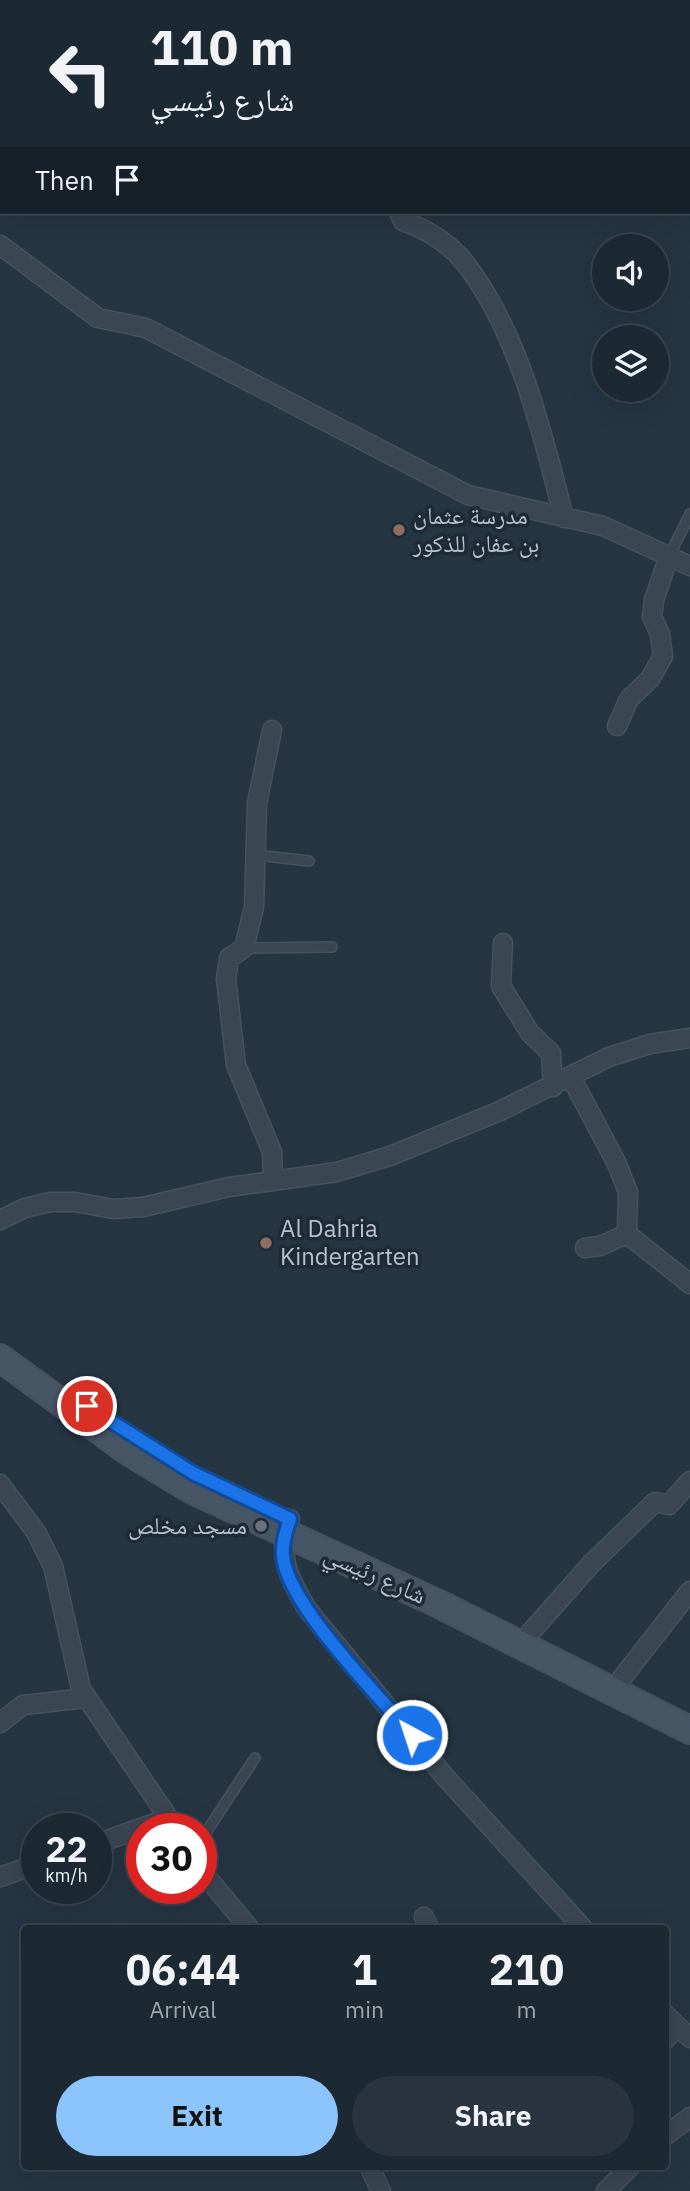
<!DOCTYPE html>
<html lang="en">
<head>
<meta charset="utf-8">
<style>
  body { margin:0; font-family:"IBM Plex Sans","Noto Naskh Arabic",sans-serif; background:#29343e; color:#f1f3f6; height:100vh; display:flex; flex-direction:column; font-size:26px; white-space:nowrap }
  * { box-sizing:border-box; margin:0 }
  p { font-size:23px; color:#a0a6ac }
  .icon { flex:none; width:38px; height:38px; fill:none; stroke:currentColor; stroke-width:2; stroke-linecap:round; stroke-linejoin:round }
  .map { position:relative; flex:1; overflow:hidden }
  .details { position:absolute; left:21px; top:1925px; width:648px; height:245px; display:flex; flex-direction:column; background:#1c2832; border-radius:7px; box-shadow:0 7px 28px #0002,0 0 0 2px #3a444d }
  .details>* { flex:none }
  .top-card { position:absolute; left:0px; top:0px; width:691px; height:214px; box-shadow:0 7px 28px #0002,0 0 0 2px #3a444d; background:#1c2832; color:#f1f3f6; overflow:hidden }
  .controls { position:absolute; left:592px; top:234px; display:grid; gap:14px }
  .controls a { display:grid; place-items:center; width:77px; height:77px; border-radius:50%; background:#1c2832; box-shadow:0 7px 28px #0002,0 0 0 2px #3a444d; font-size:35px }
  .speed { position:absolute; left:21px; top:1813px; display:flex; gap:14px; font-size:35px; font-weight:700; text-align:center }
  .speed>* { display:grid; place-content:center; width:91px; height:91px; border-radius:50%; background:#1c2832; box-shadow:0 7px 28px #0002,0 0 0 2px #3a444d; line-height:1 }
  .speed small { font-size:18px; font-weight:400 }
  .speed .limit { border:10px solid #d22; background:#fff; color:#111 }
  .pin { position:absolute; display:grid; place-items:center; width:60px; height:60px; color:#fff; margin:-30px; border:4px solid #fff; border-radius:50%; box-shadow:0 2px 7px #0007 }
  .me { position:absolute; width:77px; margin:-38px; rotate:320deg; stroke-linejoin:round; filter:drop-shadow(0 0 5px #0008) }
  .turn { display:flex; align-items:center; gap:24px; height:147px; padding:0 35px; font-size:32px }
  .turn .icon { width:91px; height:91px; stroke-width:2.5 }
  .turn b { display:block; font-size:49px; line-height:60px }
  .then { display:flex; align-items:center; height:66px; padding:0 35px; background:#0003; gap:14px; font-size:26px }
  .eta { display:flex; justify-content:space-evenly; align-items:center; height:119px; text-align:center }
  .eta b { font-size:42px; font-weight:700; line-height:49px }
  .cta { display:flex; gap:14px; margin-top:auto; padding:14px 35px }
  .cta a { flex:1; height:80px; border-radius:42px; background:#8cc5fb; color:#111; font-size:28px; font-weight:700; line-height:80px; text-align:center }
  .cta a+a { background:#29343e; color:#f1f3f6 }
  .map>svg:first-child { display:block }
  .lines { fill:none; stroke-linecap:round; stroke-linejoin:round }
  .service-casing { stroke:#46525e; stroke-width:12 }
  .minor-casing { stroke:#46525e; stroke-width:21 }
  .secondary-casing { stroke:#46525e; stroke-width:30 }
  .service { stroke:#3a4652; stroke-width:9 }
  .minor { stroke:#3a4652; stroke-width:18 }
  .secondary { stroke:#475665; stroke-width:26 }
  .route-casing { stroke:#114b97; stroke-width:18 }
  .route { stroke:#1a73e8; stroke-width:12 }
  .education-dot { fill:#8d6e63; stroke:#1e2b37; stroke-width:2.5 }
  .worship-dot { fill:#6b7280; stroke:#1e2b37; stroke-width:2.5 }
  .labels { text-anchor:middle; stroke-width:7; stroke-linejoin:round; paint-order:stroke }
  .poi-label { font-size:24px; fill:#b6c1cc; stroke:#1e2b37; text-anchor:start }
  .street-label { font-size:24px; fill:#b6c1cc; stroke:#1e2b37 }
</style>
</head>
<body>
<div class="map">
<svg width="690" height="2191" viewBox="0 0 690 2191">
  <rect width="100%" height="100%" fill="#253542"/>
  <g class="lines">
    <!-- service casing -->
    <g class="service-casing">
      <path id="service" d="M669,556L690,514
        M256,855L309,861
        M244,948L332,947
        M201,1840L255,1758"/>
    </g>
    <!-- minor casing -->
    <g class="minor-casing">
      <path id="minor" d="M482,0L484,2
        M261,2L263,0
        M399,2L402,0
        M0,127L2,126
        M399,212L403,221C426,229 449,243 465,263C518,331 543,434 564,518
        M0,245L98,318L146,328L468,495L603,526L690,566
        M617,726L629,699L650,679L663,656L660,634L652,617L654,600L669,556
        M272,730L257,803L254,907L244,948L229,958L226,979L236,1065L272,1152L273,1181
        M503,943L501,986L530,1033L551,1053L553,1087
        M571,1077L617,1164L628,1192L627,1234L600,1246L585,1248
        M0,1220L25,1208L50,1202H75L113,1209L143,1207L229,1187L337,1172L390,1156L500,1111L609,1057L650,1044L690,1038
        M627,1234L690,1284
        M0,1484L36,1532L53,1566L81,1689L176,1829
        M290,1519C277,1557 288,1576 307,1609L446,1778L583,1928
        M530,1633L591,1564L655,1502L669,1505L690,1481
        M616,1694L622,1678L690,1591
        M0,1723L23,1705L87,1698
        M96,1844L169,1818
        M201,1870L249,1928
        M0,1877L37,1864
        M424,1917L429,1928
        M665,2014L690,2038
        M665,2040L677,2027
        M665,2136L690,2117
        M369,2166L381,2191
        M606,2191L631,2166"/>
    </g>
    <!-- secondary casing -->
    <g class="secondary-casing">
      <path id="secondary" d="M0,1358L129,1452L192,1490L439,1604L690,1730"/>
    </g>
    <!-- service -->
    <use href="#service" class="service"/>
    <!-- minor -->
    <use href="#minor" class="minor"/>
    <!-- secondary -->
    <use href="#secondary" class="secondary"/>
  </g>
  <g class="lines">
    <!-- route casing -->
    <g class="route-casing">
      <path id="route" d="M87,1406L193,1473L290,1519C286,1530 282,1543 283,1556C287,1604 379,1696 412,1735"/>
    </g>
    <!-- route -->
    <use href="#route" class="route"/>
  </g>
  <!-- markers -->
  <g class="education-dot">
    <circle cx="399" cy="530" r="7"/>
    <circle cx="266" cy="1243" r="7"/>
  </g>
  <circle class="worship-dot" cx="261" cy="1526" r="7"/>
  <g class="labels">
    <!-- poi labels -->
    <g class="poi-label">
      <text x="413" y="524">مدرسة عثمان<tspan x="413" dy="28">بن عفان للذكور</tspan></text>
      <text x="280" y="1237">Al Dahria<tspan x="280" dy="28">Kindergarten</tspan></text>
      <text x="247" y="1534" text-anchor="end">مسجد مخلص</text>
    </g>
    <!-- street labels -->
    <g class="street-label">
      <text transform="translate(375 1575) rotate(24)" y="8">شارع رئيسي</text>
    </g>
  </g>
</svg>
<div class="controls">
<a><svg class="icon" aria-label="sound" viewBox="0 0 24 24"><path d="M4 9h4l5-4v14l-5-4H4zM17 9q2 3 0 6"/></svg></a>
<a><svg class="icon" aria-label="layers" viewBox="0 0 24 24"><path d="M12 4l9 5-9 5-9-5zM3 14l9 5 9-5"/></svg></a>
</div>
<div class="speed"><div>22<small>km/h</small></div><div class="limit">30</div></div>
<div class="pin" style="left:87px;top:1406px;background:#d93025"><svg class="icon" aria-label="arrive" viewBox="0 0 24 24"><path d="M6 21V4h12l-3 4 3 4H6"/></svg></div>
<svg class="me" style="left:412px;top:1735px" viewBox="-20 -20 40 40"><circle r="17" fill="#1a73e8" stroke="#fff" stroke-width="3"/><path d="M0-11L8 9 0 5-8 9z" fill="#fff"/></svg>
<div class="top-card">
<div class="turn"><svg class="icon" aria-label="left" viewBox="0 0 24 24"><path d="M17 20v-9H6M10 6l-5 5 5 5"/></svg><div><b>110 m</b>شارع رئيسي</div></div>
<div class="then">Then<svg class="icon" aria-label="arrive" viewBox="0 0 24 24"><path d="M6 21V4h12l-3 4 3 4H6"/></svg></div>
</div>
<section class="details">
<div class="eta">
<div><b>06:44</b><p>Arrival</p></div>
<div><b>1</b><p>min</p></div>
<div><b>210</b><p>m</p></div>
</div>
<div class="cta"><a>Exit</a><a>Share</a></div>
</section>
</div>
</body>
</html>
